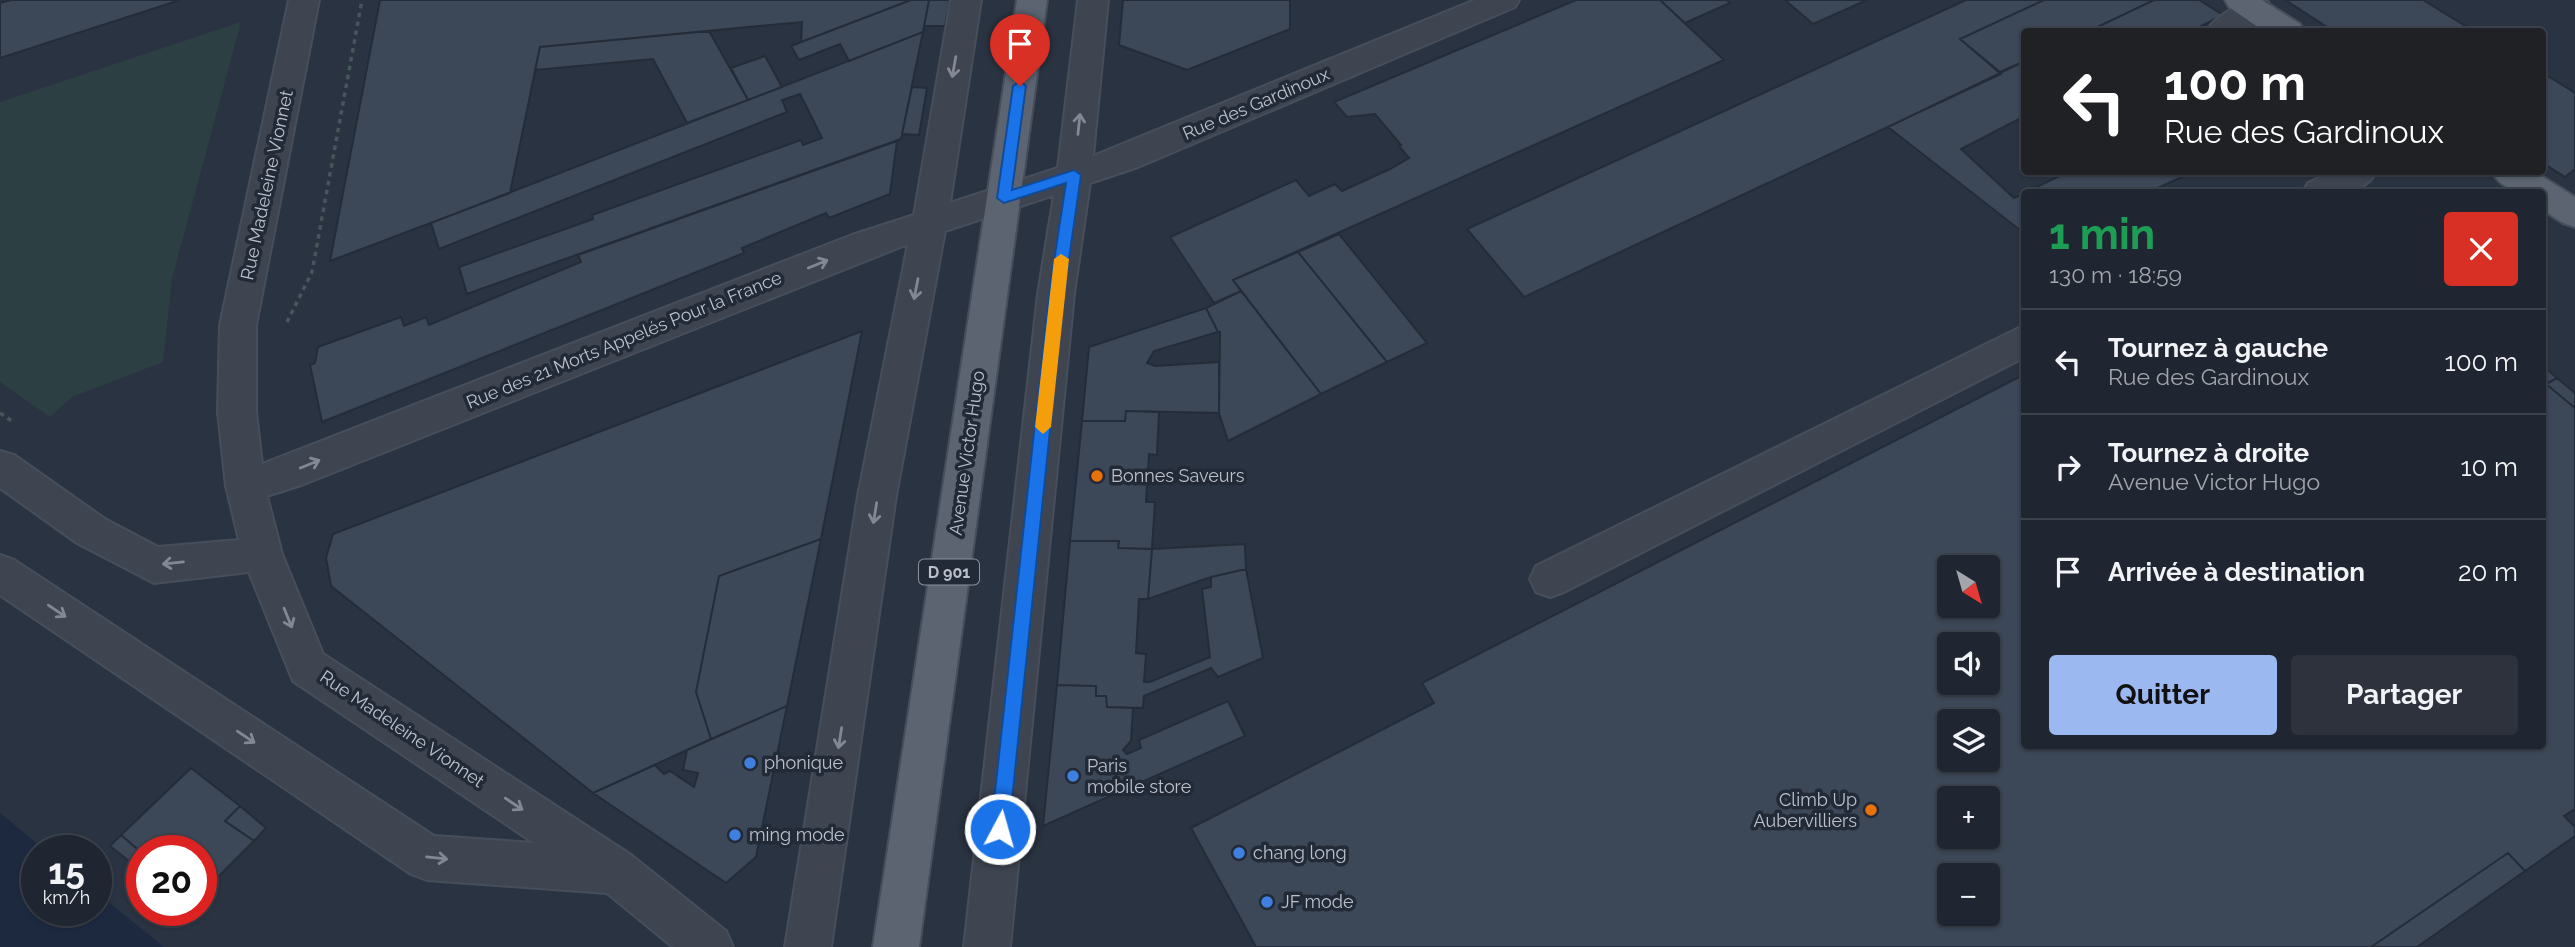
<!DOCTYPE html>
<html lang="fr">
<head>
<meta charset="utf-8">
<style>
  body { margin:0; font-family:Raleway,sans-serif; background:#2d323d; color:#f1f3f6; height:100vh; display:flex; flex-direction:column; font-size:26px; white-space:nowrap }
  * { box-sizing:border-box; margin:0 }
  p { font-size:23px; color:#a2a5ab }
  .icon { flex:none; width:38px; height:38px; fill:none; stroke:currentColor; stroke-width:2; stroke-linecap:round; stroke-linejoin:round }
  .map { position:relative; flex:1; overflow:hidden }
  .side { position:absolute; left:2021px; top:189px; width:525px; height:560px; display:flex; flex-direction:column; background:#202631; border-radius:7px; box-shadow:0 2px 5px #0004,0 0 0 2px #3d434d }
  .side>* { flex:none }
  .hud { position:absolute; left:2021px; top:28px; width:525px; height:147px; border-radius:7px; box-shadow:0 2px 5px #0004,0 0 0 2px #3d434d; background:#202124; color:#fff; overflow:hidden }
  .needle { width:46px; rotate:143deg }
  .fabs { position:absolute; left:1937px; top:555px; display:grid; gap:14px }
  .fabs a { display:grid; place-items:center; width:63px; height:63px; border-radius:7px; background:#202631; box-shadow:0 2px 5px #0004,0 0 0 2px #3d434d; font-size:35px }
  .speed { position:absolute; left:21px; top:835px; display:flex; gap:14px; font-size:35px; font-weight:700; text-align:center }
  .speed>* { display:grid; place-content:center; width:91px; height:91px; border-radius:50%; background:#202631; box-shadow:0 2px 5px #0004,0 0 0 2px #3d434d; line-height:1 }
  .speed small { font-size:18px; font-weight:400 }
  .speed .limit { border:10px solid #d22; background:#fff; color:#111 }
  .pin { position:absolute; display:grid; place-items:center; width:60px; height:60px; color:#fff; margin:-72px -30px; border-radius:50% 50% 50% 0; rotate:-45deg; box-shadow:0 0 7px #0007 }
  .pin .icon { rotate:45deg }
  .me { position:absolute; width:77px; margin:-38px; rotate:6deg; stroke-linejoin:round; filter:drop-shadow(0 0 5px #0008) }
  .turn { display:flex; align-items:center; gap:24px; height:147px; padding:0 28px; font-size:32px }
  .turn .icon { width:91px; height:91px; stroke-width:2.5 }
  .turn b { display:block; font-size:49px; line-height:60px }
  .round { display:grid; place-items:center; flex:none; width:74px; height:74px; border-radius:7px; background:#2d323d }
  .overview { display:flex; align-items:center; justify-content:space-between; height:119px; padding:0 28px }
  h1 { font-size:42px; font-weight:700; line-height:52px; color:#1e9e55 }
  .primary-button { display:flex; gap:14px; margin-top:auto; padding:14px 28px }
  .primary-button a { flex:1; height:80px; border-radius:7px; background:#9bb8f0; color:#111; font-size:28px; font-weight:700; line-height:80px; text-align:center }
  .primary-button a+a { background:#2d323d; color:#f1f3f6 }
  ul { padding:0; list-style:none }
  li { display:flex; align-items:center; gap:21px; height:105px; padding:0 28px; border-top:2px solid #3d434d }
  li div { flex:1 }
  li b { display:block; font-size:26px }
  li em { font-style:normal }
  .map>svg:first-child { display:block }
  .green { fill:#2c3f42 }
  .water { fill:#1d293f }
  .building { fill:#3c4757; stroke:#242c39; stroke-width:2; fill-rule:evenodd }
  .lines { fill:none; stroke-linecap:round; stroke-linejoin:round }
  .minor-casing { stroke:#474e5b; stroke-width:4 }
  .major-casing { stroke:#474e5b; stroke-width:4 }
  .path { stroke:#45575a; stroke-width:3.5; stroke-dasharray:4.5 4.5; stroke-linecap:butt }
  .minor { fill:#3e4551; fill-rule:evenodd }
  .major { fill:#5c6471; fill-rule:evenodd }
  .oneway { stroke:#838994 }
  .route { fill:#1a73e8; stroke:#114b97; stroke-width:2 }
  .slow { fill:#f59e0b }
  .food-dot { fill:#e8710a; stroke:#222a37; stroke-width:2.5 }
  .shop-dot { fill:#3f7fe0; stroke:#222a37; stroke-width:2.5 }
  .labels { text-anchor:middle; stroke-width:7; stroke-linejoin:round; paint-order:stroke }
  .shield { fill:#222a37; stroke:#8d939f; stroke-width:2 }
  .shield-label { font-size:16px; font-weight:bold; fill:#bbc0cb }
  .street-label { font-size:18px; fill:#bbc0cb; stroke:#222a37 }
  .poi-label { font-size:18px; fill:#bbc0cb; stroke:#222a37; text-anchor:start }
</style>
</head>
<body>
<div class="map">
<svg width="2575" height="947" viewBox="0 0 2575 947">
  <rect width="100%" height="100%" fill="#2a3341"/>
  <!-- green -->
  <path class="green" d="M241,22L172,279L163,362L72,397L50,417L0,382V102Z"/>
  <!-- water -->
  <path class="water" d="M0,813L45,850H37V910H96V892L164,947H0Z"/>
  <!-- building -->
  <path class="building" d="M11,0H180L0,58V3Z
    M380,0H911L801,42L802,22L540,47L510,193L330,261Z
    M911,0H929L923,32L849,61L840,44L799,60L791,46Z
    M929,0H950L945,26H924Z
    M1123,0H1290V29L1187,70L1119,45Z
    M1576,0H1660L1724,60L1233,280L1241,291L1214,303L1170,237L1296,180L1309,196L1335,184L1342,191L1390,169L1409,158L1399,146L1401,145L1375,114L1347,117L1334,102Z
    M1660,0H1727L1730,3L1685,23Z
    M1785,0H1867L1813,24Z
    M1966,0H2044L1960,39L2001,74L1524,297L1467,229Z
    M2044,0H2154L2087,32H2025V61L2000,72L1960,39Z
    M2154,0H2199L2223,15L2190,32H2087Z
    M2285,0H2423L2475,32H2335Z
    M709,31L748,100L687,123L653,59L535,70L540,47Z
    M923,32L901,139L467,294L459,267L593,219L592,215L801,140L803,145L822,138L800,94L782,100L787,112L439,249L431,223Z
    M765,56L782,87L748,100L731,68Z
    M2025,61V116L1961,149L2014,198L2025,193V234L1888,127Z
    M2543,73L2575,93V169L2565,177L2543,163Z
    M912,87L927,88L919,135L902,134Z
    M897,141L890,194L829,218L826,213L742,248L744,253L322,422L310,365L315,363L318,347L401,317L404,326L426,317L429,325L581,262L578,255Z
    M2068,172H2193L2149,192H2026Z
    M1339,234L1427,343L1387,362L1298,252Z
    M1298,252L1387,362L1321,394L1233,280Z
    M1241,291L1321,394L1228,441L1219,413L1220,332H1218L1206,308Z
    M1206,308L1218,332L1154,351L1147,363L1155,366L1219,362V413L1126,411L1125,421H1082L1089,347Z
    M862,331L821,539L719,576L696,692L711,739L593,793L331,586L326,558L333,534Z
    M2543,366L2557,378L2546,384L2575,408V809L2564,816L2575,827V836L2525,871L2508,853L2371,947H1256L1191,828L1434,703L1422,683L2025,374V746H2543ZM1950,567H1988V606H1950ZM1950,644H1988V682H1950ZM1950,721H1988V760H1950ZM1950,798H1988V836H1950ZM1950,875H1988V914H1950Z
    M2557,378L2575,393V408L2546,384Z
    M1126,411L1159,412L1157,455L1149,454L1146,502H1155L1152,549L1118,548L1119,541H1070L1082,421H1125Z
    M821,539L787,706L711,739L696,692L719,576Z
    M1070,541H1119L1118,548L1152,549L1148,599H1139L1136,653L1146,654L1144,682H1150L1210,657L1202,589L1211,587V577L1246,569L1263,658L1218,677L1211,668L1144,696L1143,708L1107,707L1106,696H1096V686L1057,685Z
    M1245,544L1246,569L1211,577L1148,599L1152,549Z
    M1057,685L1096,686V696H1106L1107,707L1133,708L1131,741L1123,750L1127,754L1141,748L1139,740L1228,701L1245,736L1043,826Z
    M787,706L756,857L726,883L593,793L655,765L664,774L670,771L694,787L698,773L683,770L687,750Z
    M191,768L240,806L225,821L254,841L201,894V850H142V853L121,835Z
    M240,806L266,828L254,841L225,821Z
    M121,835L142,853V858L134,865L110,846Z
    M2508,853L2525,871L2417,947H2371Z"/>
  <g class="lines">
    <!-- minor casing -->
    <g class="minor-casing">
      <path id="minor" d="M289,0H319L256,325V412L262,464L852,235L914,215L951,0H981L950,203L1058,168L1078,0H1108L1093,156L1475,0H1519L1515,7L1138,167L1090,183L1074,294L1010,947H964L1038,294L1054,195L945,231L896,496L831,947H785L858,496L908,244L304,484L267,496L282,554L323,654L631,855L726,931L733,947H673L607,893L427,880L411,874L0,595V555L14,560L434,836L534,843L293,681L249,572L154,583L77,543L0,488V451L14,455L105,519L158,547L239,540L226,486L218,412L220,325Z
        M2259,0L2268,2L2272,10C2259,33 2233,32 2210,32L2208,29C2217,15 2243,1 2259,0Z
        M2331,172H2376C2362,198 2329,192 2303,192L2308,183Z
        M2025,325V357L1564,592L1550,597L1536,592L1530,579L1536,566Z"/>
    </g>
    <!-- major casing -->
    <g class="major-casing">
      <path id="major" d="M1017,0H1047L919,947H873Z
        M2225,0H2262L2300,24L2304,32H2265L2229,7Z
        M2492,172H2535L2575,197V227L2563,223L2543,210V192C2522,192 2503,192 2492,172Z"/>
    </g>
    <!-- path -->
    <path class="path" d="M287,322L312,272L362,0
      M0,413L15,423"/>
    <!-- minor -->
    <use href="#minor" class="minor"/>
    <!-- major -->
    <use href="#major" class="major"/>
  </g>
  <!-- one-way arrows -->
  <defs><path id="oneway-shaft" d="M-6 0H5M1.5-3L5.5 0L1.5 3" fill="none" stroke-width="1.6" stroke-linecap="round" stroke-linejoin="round" transform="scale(1.75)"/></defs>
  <g class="oneway">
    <use href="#oneway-shaft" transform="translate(954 67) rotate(100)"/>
    <use href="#oneway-shaft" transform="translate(1079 124) rotate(-84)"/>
    <use href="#oneway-shaft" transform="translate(818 264) rotate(-22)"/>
    <use href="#oneway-shaft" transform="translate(916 289) rotate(101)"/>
    <use href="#oneway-shaft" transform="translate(310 464) rotate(-22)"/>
    <use href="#oneway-shaft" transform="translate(875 513) rotate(99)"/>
    <use href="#oneway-shaft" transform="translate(173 563) rotate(174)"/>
    <use href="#oneway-shaft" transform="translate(57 611) rotate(34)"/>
    <use href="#oneway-shaft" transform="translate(288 618) rotate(68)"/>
    <use href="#oneway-shaft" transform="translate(246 737) rotate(34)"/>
    <use href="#oneway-shaft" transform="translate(840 738) rotate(99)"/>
    <use href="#oneway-shaft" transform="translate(514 804) rotate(34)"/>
    <use href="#oneway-shaft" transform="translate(437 858) rotate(6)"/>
  </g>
  <!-- route -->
  <path class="route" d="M1020,81L1026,86L1012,190L1074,170L1081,175L1064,294L1009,829L1007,835L1000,838L994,835L991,829L1049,294L1066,183L1004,203L997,198L1013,86Z"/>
  <!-- slow -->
  <path class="slow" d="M1061,254L1069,259L1051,427L1043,434L1035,427L1054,259Z"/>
  <!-- markers -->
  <g class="food-dot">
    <circle cx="1097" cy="476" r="7"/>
    <circle cx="1871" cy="810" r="7"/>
  </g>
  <g class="shop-dot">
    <circle cx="750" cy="763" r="7"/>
    <circle cx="1073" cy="776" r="7"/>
    <circle cx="735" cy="835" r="7"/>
    <circle cx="1239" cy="853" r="7"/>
    <circle cx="1267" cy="902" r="7"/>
  </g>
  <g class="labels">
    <!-- shield labels -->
    <rect class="shield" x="919" y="559.5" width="60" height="25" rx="5"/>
    <g class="shield-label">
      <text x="949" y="578">D 901</text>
    </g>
    <!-- street labels -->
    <g class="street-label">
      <text transform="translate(1256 104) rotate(-23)" y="6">Rue des Gardinoux</text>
      <text transform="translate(267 185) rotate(-78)" y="6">Rue Madeleine Vionnet</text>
      <text transform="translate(624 340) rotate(-22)" y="6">Rue des 21 Morts Appelés Pour la France</text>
      <text transform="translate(967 453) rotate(-82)" y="6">Avenue Victor Hugo</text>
      <text transform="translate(402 729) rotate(34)" y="6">Rue Madeleine Vionnet</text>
    </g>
    <!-- poi labels -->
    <g class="poi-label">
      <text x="1111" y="482">Bonnes Saveurs</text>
      <text x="764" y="769">phonique</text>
      <text x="1087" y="772">Paris<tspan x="1087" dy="21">mobile store</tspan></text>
      <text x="1857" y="806" text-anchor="end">Climb Up<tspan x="1857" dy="21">Aubervilliers</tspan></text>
      <text x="749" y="841">ming mode</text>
      <text x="1253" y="859">chang long</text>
      <text x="1281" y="908">JF mode</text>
    </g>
  </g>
</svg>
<div class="fabs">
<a><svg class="needle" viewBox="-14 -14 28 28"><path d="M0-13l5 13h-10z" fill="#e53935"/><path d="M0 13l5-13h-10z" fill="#a2a5ab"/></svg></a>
<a><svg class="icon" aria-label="sound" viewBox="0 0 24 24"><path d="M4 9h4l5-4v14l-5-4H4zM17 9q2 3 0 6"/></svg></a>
<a><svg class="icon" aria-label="layers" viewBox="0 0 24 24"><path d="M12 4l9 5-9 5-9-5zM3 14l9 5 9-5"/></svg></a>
<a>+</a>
<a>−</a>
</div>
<div class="speed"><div>15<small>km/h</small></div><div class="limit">20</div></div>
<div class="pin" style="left:1020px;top:86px;background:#d93025"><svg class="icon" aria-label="arrive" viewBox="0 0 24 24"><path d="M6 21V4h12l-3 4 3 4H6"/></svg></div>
<svg class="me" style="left:1000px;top:829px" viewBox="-20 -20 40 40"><circle r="17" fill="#1a73e8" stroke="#fff" stroke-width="3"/><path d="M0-11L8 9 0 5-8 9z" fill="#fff"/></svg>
<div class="hud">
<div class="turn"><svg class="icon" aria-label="left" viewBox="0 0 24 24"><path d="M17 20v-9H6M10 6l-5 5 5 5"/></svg><div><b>100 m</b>Rue des Gardinoux</div></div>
</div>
<section class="side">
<div class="overview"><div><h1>1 min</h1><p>130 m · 18:59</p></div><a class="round" style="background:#d93025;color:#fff"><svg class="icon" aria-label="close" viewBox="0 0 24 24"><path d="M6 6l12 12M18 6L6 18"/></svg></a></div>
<ul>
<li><svg class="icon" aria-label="left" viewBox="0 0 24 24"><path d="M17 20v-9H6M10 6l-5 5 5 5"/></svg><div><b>Tournez à gauche</b><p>Rue des Gardinoux</p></div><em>100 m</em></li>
<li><svg class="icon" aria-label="right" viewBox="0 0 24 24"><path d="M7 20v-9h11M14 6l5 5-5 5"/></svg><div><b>Tournez à droite</b><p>Avenue Victor Hugo</p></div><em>10 m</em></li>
<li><svg class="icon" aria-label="arrive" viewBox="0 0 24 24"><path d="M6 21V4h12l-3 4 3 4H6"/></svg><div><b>Arrivée à destination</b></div><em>20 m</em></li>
</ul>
<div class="primary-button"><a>Quitter</a><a>Partager</a></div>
</section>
</div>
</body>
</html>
